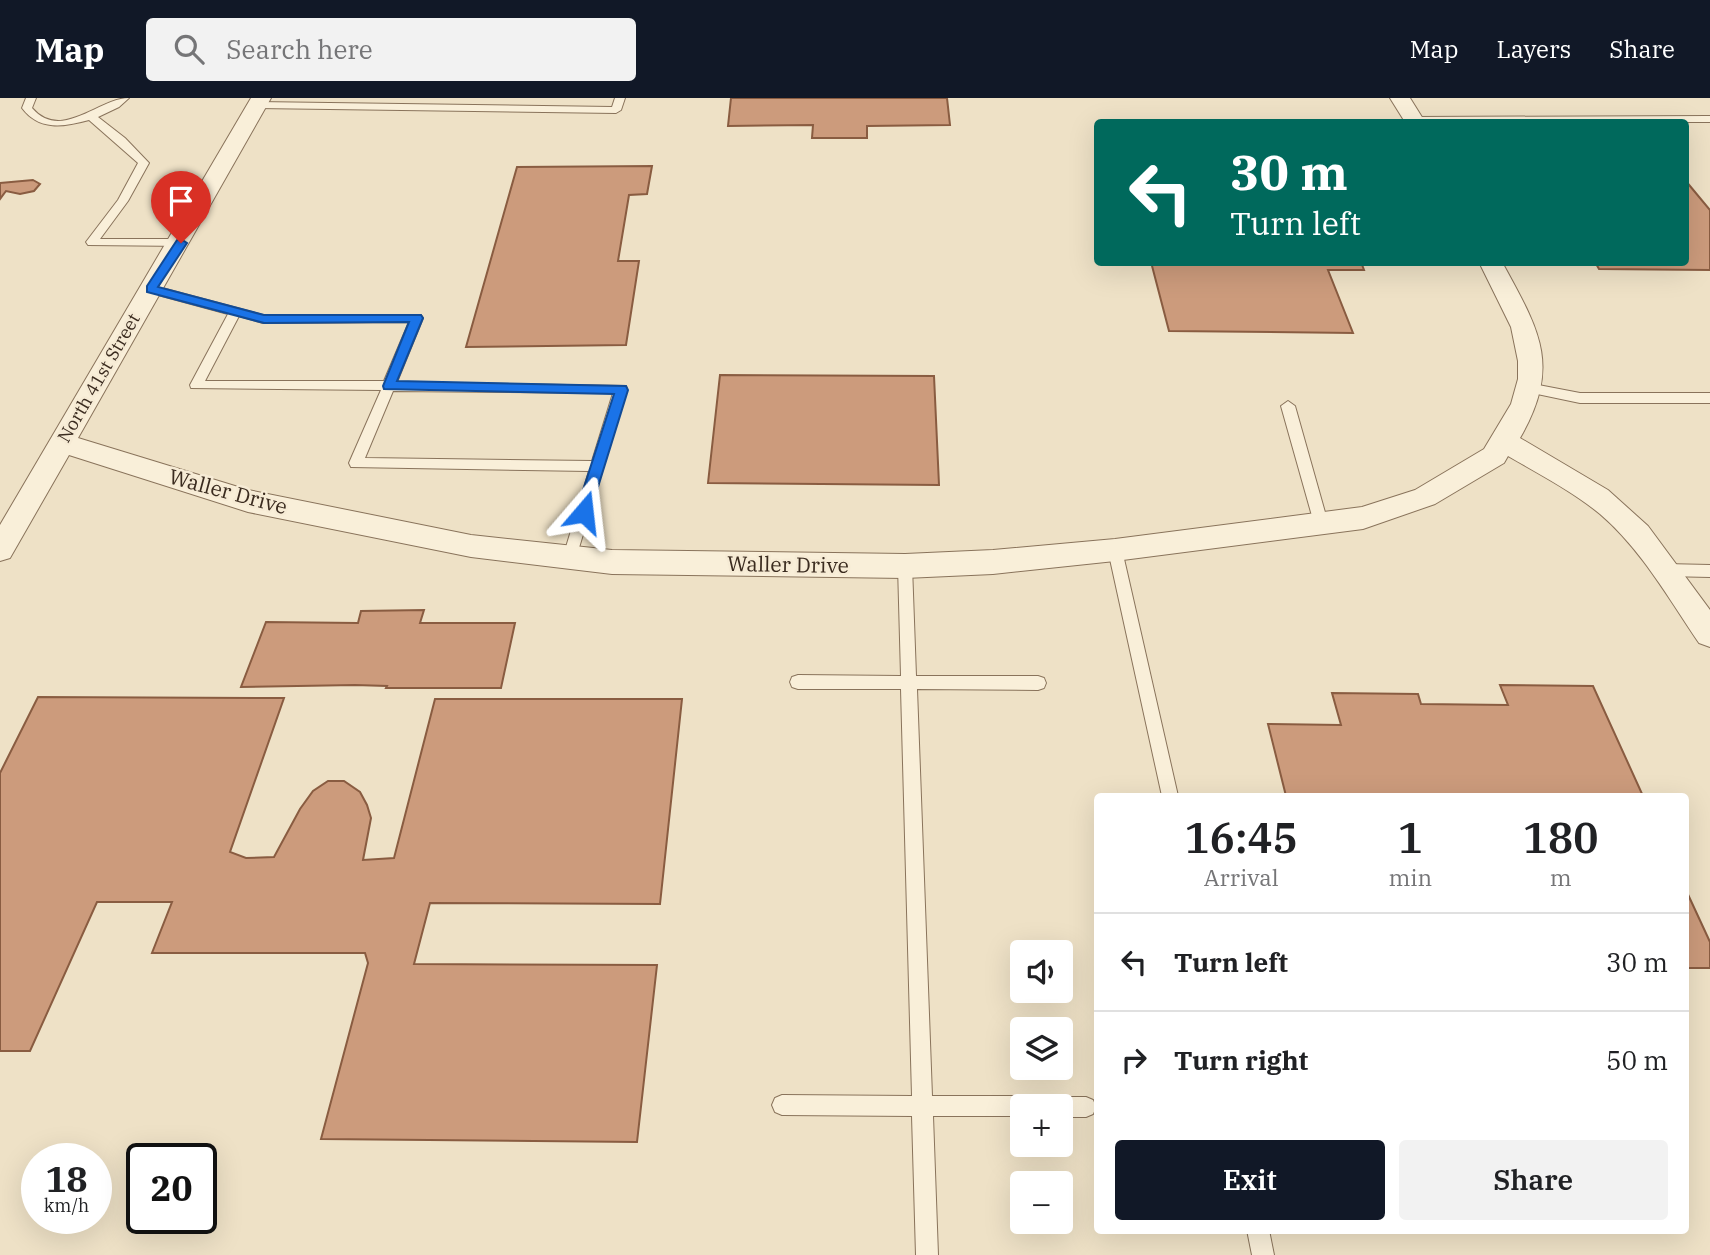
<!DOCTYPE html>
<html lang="en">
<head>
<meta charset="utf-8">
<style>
  body { margin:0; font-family:"IBM Plex Serif",serif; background:#f2f2f2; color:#202124; height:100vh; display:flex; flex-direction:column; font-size:26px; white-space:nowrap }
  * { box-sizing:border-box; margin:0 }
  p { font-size:23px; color:#757577 }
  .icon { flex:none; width:38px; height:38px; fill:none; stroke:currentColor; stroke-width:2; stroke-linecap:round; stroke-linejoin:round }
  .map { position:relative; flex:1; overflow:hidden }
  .details { position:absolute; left:1094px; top:695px; width:595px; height:441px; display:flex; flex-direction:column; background:#fff; border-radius:7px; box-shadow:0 7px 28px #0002 }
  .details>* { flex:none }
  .guide { position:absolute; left:1094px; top:21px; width:595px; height:147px; border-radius:7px; box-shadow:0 7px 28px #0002; background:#00695c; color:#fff; overflow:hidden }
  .fabs { position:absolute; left:1010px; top:842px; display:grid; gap:14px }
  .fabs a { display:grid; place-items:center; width:63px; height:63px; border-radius:7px; background:#fff; box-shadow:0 7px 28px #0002; font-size:35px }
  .speed { position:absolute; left:21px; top:1045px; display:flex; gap:14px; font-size:35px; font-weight:700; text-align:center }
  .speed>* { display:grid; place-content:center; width:91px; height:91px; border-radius:50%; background:#fff; box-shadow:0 7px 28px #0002; line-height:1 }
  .speed small { font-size:18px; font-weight:400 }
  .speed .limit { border:4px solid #111; border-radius:10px; background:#fff; color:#111 }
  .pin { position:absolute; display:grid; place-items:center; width:60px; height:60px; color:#fff; margin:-72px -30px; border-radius:50% 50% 50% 0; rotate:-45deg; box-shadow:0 0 7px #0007 }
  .pin .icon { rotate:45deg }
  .me { position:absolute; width:77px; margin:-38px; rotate:17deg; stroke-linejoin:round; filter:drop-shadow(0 0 5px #0008) }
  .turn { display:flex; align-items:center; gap:24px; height:147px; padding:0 21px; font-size:32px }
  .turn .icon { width:91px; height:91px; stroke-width:2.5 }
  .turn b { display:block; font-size:49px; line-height:60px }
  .eta { display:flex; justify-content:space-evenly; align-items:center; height:119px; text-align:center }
  .eta b { font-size:42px; font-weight:600; line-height:49px }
  .button { display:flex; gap:14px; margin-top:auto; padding:14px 21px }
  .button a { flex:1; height:80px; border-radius:7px; background:#111827; color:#fff; font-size:28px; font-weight:600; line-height:80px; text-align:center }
  .button a+a { background:#f2f2f2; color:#202124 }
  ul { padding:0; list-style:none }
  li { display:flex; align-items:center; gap:21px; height:98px; padding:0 21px; border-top:2px solid #e0e0e0 }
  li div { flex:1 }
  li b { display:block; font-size:26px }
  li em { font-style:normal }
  header { display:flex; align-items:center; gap:42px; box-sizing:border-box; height:98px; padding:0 35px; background:#111827; color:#fff }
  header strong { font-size:33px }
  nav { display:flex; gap:38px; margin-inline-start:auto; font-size:24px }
  .search { width:490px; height:63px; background:#f2f2f2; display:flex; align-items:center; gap:18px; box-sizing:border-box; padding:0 24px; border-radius:7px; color:#757577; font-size:26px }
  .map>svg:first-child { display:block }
  .building { fill:#cc9b7c; stroke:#895c41; stroke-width:2 }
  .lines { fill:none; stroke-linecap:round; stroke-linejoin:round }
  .lane-casing { stroke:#89735b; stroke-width:2 }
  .street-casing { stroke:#89735b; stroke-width:2 }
  .lane { fill:#f9efd9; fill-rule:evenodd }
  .street { fill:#f9efd9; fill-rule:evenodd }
  .route { fill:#1a73e8; stroke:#114b97; stroke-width:2 }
  .labels { text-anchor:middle; stroke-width:5; stroke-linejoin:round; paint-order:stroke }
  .far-street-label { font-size:18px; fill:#3a2b1f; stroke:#f6ebd5 }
  .street-label { font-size:21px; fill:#3a2b1f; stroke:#f6ebd5 }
</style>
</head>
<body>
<header>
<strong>Map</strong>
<div class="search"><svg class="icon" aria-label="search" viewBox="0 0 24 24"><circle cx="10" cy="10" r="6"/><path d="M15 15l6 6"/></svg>Search here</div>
<nav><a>Map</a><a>Layers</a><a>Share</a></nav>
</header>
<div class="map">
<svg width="1710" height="1157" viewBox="0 0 1710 1157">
  <rect width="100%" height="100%" fill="#eee1c6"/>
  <!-- building -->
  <path class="building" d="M731,0H947L950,27L867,28V40H812L813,27L728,28Z
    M652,68L647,96L629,97L618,163H639L626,247L466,249L517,69Z
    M33,82L40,86L34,93L20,96L6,93L0,101V85Z
    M1685,82L1710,112V172L1599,171L1595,164H1685Z
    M1151,164H1361L1364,172H1328L1353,235L1169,233Z
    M720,277L934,278L939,387L708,385Z
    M424,512L420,525H515L501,590H386L387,588L355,587L241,589L266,524L358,525L361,513Z
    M1500,587L1593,588L1643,698H1286L1268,626L1341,627L1332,595L1418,596L1421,606L1508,607Z
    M38,599L284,600L230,754L246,760L274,759L300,711L313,693L328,683H344L360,694L367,707L371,720L363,762L394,760L435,601H682L660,806L430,805L414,866L657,867L637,1044L321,1041L368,865L365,855H152L172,804H97L30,953H0V675Z
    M1685,790L1710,844V870H1685Z"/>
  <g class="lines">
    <!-- lane casing -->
    <g class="lane-casing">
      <path id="lane" d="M26,0H36L32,10C61,44 99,0 129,0L119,9L98,19L125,40L149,65L128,103L100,141H181L187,145L185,148L88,147L86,144L118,102L138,65L89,22C64,29 39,33 22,10Z
        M615,0H625L621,12L616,15L257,10L252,7L257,4L612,9Z
        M1710,18V24H1412L1409,22L1414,19Z
        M151,187L263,217H421L423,220L397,284L626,288L627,291L575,463L570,465L563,459L589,373L351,369L349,365L381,292L191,290L190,287L228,216L147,194L145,191ZM239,218L263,225L409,224L384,283H205ZM393,293L613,295L592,363L365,360Z
        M1528,285L1580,295H1710V305H1580L1523,293L1522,290Z
        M1288,303L1295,308L1328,425L1321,430L1314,425L1281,308Z
        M1115,446L1122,452L1178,698H1162L1108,452Z
        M905,462L912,468L916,578H1038L1044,580L1046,585L1044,590L1038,592L917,591L932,998H1022L1029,1001L1032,1008H1022V1018H933L938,1157H916L912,1018L782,1017L775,1014L772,1007L775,1000L782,997L912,998L901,591H798L792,589L790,584L792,579L798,577L901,578L898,468Z
        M1665,466L1710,467V479L1665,478L1658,472Z
        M1060,999H1086L1093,1002L1096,1009L1093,1016L1086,1019H1060V1008H1050L1053,1002Z
        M1247,1132H1269L1274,1157H1252Z"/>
    </g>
    <!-- street casing -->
    <g class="street-casing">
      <path id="street" d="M251,0H271L78,340L248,392L471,437L612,452L905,456L993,452L1115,441L1362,409L1415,392L1484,351L1511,306L1518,281V263L1511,229L1479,164H1502C1539,232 1562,267 1520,340L1608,392L1648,428L1710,512V549L1699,545C1669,501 1641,451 1600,416C1572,393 1539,376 1508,358L1504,365L1435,406L1363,431L1115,463L993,476L905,480L612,476L471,459L248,414L69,357L10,460L0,463V427Z
        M1390,0H1410L1425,24H1405Z"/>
    </g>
    <!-- lane -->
    <use href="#lane" class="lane"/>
    <!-- street -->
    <use href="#street" class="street"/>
  </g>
  <!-- route -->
  <path class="route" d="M181,141L187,145L158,189L264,217H421L423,220L397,283L626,288L628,292L589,418H579L576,414L614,296L384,291L383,288L409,224L264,225L147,194V188L177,142Z"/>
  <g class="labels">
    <!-- far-street labels -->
    <g class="far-street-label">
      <text transform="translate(99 280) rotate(-60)" y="6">North 41st Street</text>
    </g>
    <!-- street labels -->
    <g class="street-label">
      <text transform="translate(228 394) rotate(15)" y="7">Waller Drive</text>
      <text transform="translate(788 467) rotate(1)" y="7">Waller Drive</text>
    </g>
  </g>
</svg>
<div class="fabs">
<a><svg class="icon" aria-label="sound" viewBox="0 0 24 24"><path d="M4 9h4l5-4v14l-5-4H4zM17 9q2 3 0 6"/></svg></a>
<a><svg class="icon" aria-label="layers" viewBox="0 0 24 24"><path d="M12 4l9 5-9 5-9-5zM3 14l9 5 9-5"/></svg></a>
<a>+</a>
<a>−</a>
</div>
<div class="speed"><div>18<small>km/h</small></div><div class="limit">20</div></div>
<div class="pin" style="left:181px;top:145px;background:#d93025"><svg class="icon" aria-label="arrive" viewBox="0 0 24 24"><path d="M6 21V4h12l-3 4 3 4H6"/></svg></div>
<svg class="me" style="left:584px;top:414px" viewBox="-20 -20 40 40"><path d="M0-17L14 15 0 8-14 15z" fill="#1a73e8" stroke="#fff" stroke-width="4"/></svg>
<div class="guide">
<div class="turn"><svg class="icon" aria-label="left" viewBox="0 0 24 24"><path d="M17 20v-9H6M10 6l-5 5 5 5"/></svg><div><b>30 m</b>Turn left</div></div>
</div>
<section class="details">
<div class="eta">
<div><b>16:45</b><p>Arrival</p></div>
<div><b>1</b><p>min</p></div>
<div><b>180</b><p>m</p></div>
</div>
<ul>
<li><svg class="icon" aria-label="left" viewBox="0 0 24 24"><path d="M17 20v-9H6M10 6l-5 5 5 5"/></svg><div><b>Turn left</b></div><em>30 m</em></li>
<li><svg class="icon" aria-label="right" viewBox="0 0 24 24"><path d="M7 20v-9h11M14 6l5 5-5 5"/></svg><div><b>Turn right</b></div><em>50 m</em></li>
</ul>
<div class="button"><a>Exit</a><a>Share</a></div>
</section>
</div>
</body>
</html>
